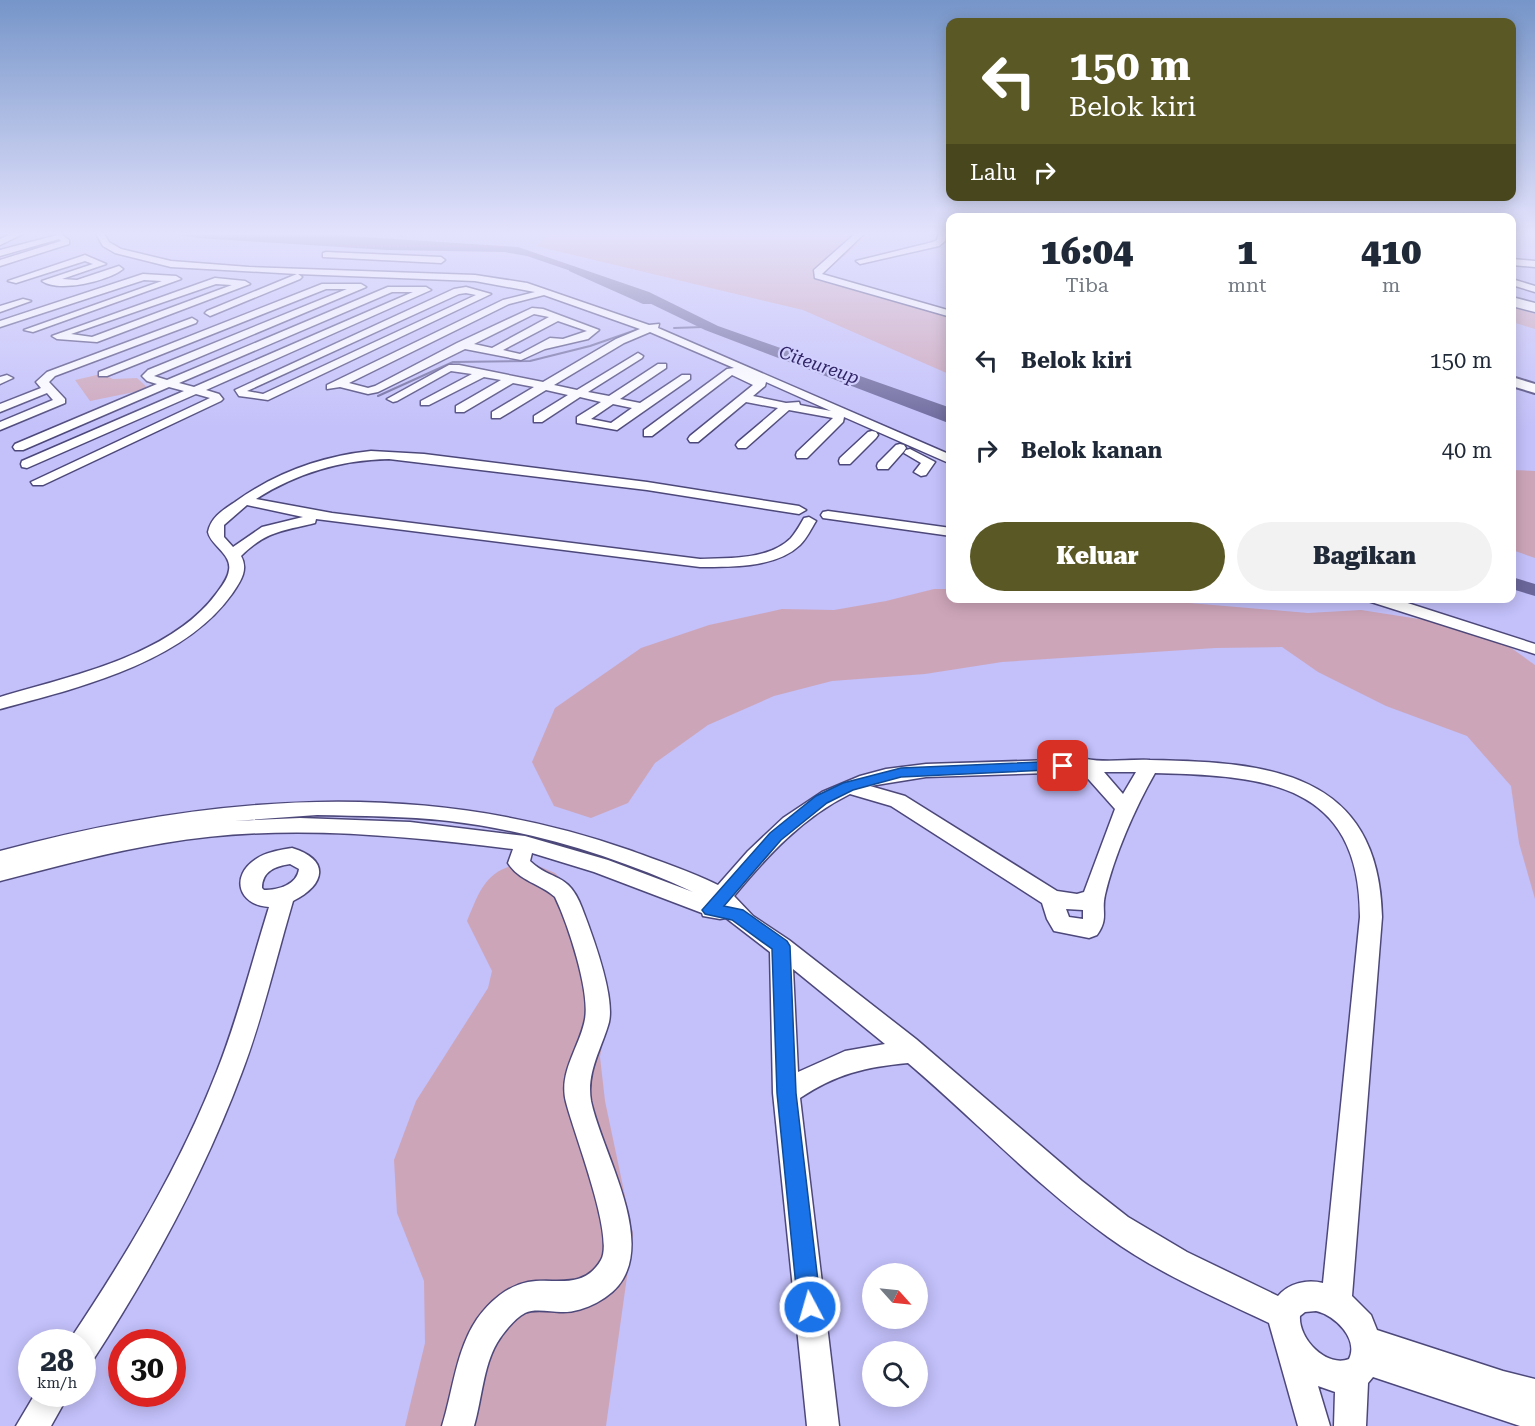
<!DOCTYPE html>
<html lang="id">
<head>
<meta charset="utf-8">
<style>
  body { margin:0; font-family:"Roboto Serif",serif; background:#f2f2f3; color:#1f2937; height:100vh; display:flex; flex-direction:column; font-size:22px; white-space:nowrap }
  * { box-sizing:border-box; margin:0 }
  p { font-size:20px; color:#747a83 }
  .icon { flex:none; width:33px; height:33px; fill:none; stroke:currentColor; stroke-width:2; stroke-linecap:round; stroke-linejoin:round }
  .map { position:relative; flex:1; overflow:hidden }
  .drawer { position:absolute; left:946px; top:213px; width:570px; height:390px; display:flex; flex-direction:column; background:#fff; border-radius:12px; box-shadow:0 3px 15px #0003 }
  .drawer>* { flex:none }
  .top-card { position:absolute; left:946px; top:18px; width:570px; height:183px; border-radius:12px; box-shadow:0 3px 15px #0003; background:#5a5825; color:#fff; overflow:hidden }
  .needle { width:39px; rotate:117deg }
  .controls { position:absolute; left:862px; top:1263px; display:grid; gap:12px }
  .controls a { display:grid; place-items:center; width:66px; height:66px; border-radius:50%; background:#fff; box-shadow:0 3px 15px #0003; font-size:30px }
  .speed { position:absolute; left:18px; top:1329px; display:flex; gap:12px; font-size:30px; font-weight:700; text-align:center }
  .speed>* { display:grid; place-content:center; width:78px; height:78px; border-radius:50%; background:#fff; box-shadow:0 3px 15px #0003; line-height:1 }
  .speed small { font-size:15px; font-weight:400 }
  .speed .limit { border:9px solid #d22; background:#fff; color:#111 }
  .pin { position:absolute; display:grid; place-items:center; width:51px; height:51px; color:#fff; margin:-26px; border-radius:12px; box-shadow:0 3px 9px #0006 }
  .me { position:absolute; width:66px; margin:-33px; rotate:354deg; stroke-linejoin:round; filter:drop-shadow(0 0 4px #0008) }
  .turn { display:flex; align-items:center; gap:21px; height:126px; padding:0 24px; font-size:27px }
  .turn .icon { width:78px; height:78px; stroke-width:2.5 }
  .turn b { display:block; font-size:42px; line-height:51px }
  .then { display:flex; align-items:center; height:57px; padding:0 24px; background:#0003; gap:12px; font-size:22px }
  .eta { display:flex; justify-content:space-evenly; align-items:center; height:102px; text-align:center }
  .eta b { font-size:36px; font-weight:800; line-height:42px }
  .action { display:flex; gap:12px; margin-top:auto; padding:12px 24px }
  .action a { flex:1; height:69px; border-radius:36px; background:#5a5825; color:#fff; font-size:24px; font-weight:800; line-height:69px; text-align:center }
  .action a+a { background:#f2f2f3; color:#1f2937 }
  ul { padding:0; list-style:none }
  li { display:flex; align-items:center; gap:18px; height:90px; padding:0 24px }
  li div { flex:1 }
  li b { display:block; font-size:22px }
  li em { font-style:normal }
  .map>svg:first-child { display:block }
  .green { fill:#cda5b9 }
  .water { fill:#6b679b }
  .lines { fill:none; stroke-linecap:round; stroke-linejoin:round }
  .stream { stroke:#6b679b; stroke-width:2 }
  .river { fill:#6b679b; fill-rule:evenodd }
  .minor-casing { stroke:#4d487a; stroke-width:3 }
  .major-casing { stroke:#4d487a; stroke-width:4 }
  .highway-casing { stroke:#4d487a; stroke-width:3 }
  .minor { fill:#fff; fill-rule:evenodd }
  .major { fill:#fff; fill-rule:evenodd }
  .highway { fill:#fff; fill-rule:evenodd }
  .route { fill:#1a73e8; stroke:#114b97; stroke-width:1.5 }
  .labels { text-anchor:middle; stroke-width:4.5; stroke-linejoin:round; paint-order:stroke }
  .far-water-label { font-size:18px; font-style:italic; fill:#302466; stroke:#d1cffd }
</style>
</head>
<body>
<div class="map">
<svg width="1535" height="1426" viewBox="0 0 1535 1426">
  <rect width="100%" height="100%" fill="#c3c0fa"/>
  <!-- green -->
  <path class="green" d="M521,232H872L822,275L839,285L951,317V375L803,310L536,246L548,234Z
    M1512,307L1535,314V329L1512,322Z
    M101,374L113,379L137,378L149,389L90,401L75,380Z
    M1512,470L1535,471V558L1512,550Z
    M934,589H951V598L1029,599L1045,603L1076,598H1130L1308,613L1361,610L1432,621L1507,645L1535,665V899L1519,843L1511,786L1467,736L1386,706L1318,672L1282,647L1215,648L1002,662L925,674L832,681L774,696L708,725L655,763L628,803L591,818L554,806L532,762L555,708L641,648L709,625L782,609L834,610L886,601Z
    M529,862L555,873L578,896L600,957L609,1007L600,1057L605,1101L633,1234L606,1426H405L425,1343L424,1281L397,1213L394,1160L416,1101L488,988L492,971L467,921C482,885 487,868 529,862Z"/>
  <!-- water -->
  <path class="water" d="M164,232L304,233L518,247L649,292L718,326L951,408V424L705,330L612,285L527,256L504,252L387,250L197,238Z"/>
  <g class="lines">
    <!-- stream -->
    <path class="stream" d="M674,328L703,327
      M378,396L453,362L530,361L590,346L636,330"/>
    <!-- river -->
    <path class="river" d="M573,266L651,298L653,301L651,304H643L569,271V267Z
      M1512,577L1535,584V596L1512,589Z"/>
    <!-- minor casing -->
    <g class="minor-casing">
      <path id="minor" d="M15,232H27L0,245V239Z
        M95,232H103L109,242L121,249L171,261L249,267L475,275L527,283L649,325L659,324L658,328L951,455V464L844,417L843,422L807,458H797L796,455L797,452L833,418L789,410L746,448H738L736,445L738,442L778,408L746,402L698,442H690L688,439L690,436L753,385L732,375L652,436H644V430L727,369L734,368L650,332L624,343L554,385L577,390L638,353L643,356L642,358L588,392L609,396L658,364H666V368L620,399L640,403L682,375H690V379L617,430L577,423V417L601,402L580,397L542,422H534V416L568,395L546,390L500,418H492V412L534,387L513,383L464,412H456V406L501,380L484,377L429,405H421V401L472,374L451,371L397,401L393,402L387,399L449,365H459L543,382L616,339L640,329L544,295L509,304L349,383L368,388L375,386L457,343L532,308L543,309L599,330L588,339L545,349L521,360L465,349L378,392L368,394L340,387L327,389V385L503,300L535,292L475,281L298,274L302,277L300,279L210,316L205,313L207,311L297,274L171,267L115,253L103,246ZM534,314L549,317L492,348L474,344ZM558,321L587,331L563,339L550,338L520,354L503,350ZM766,382L831,411L800,405L799,402L786,403L753,396L765,386ZM613,404L632,408L611,423L591,419Z
        M857,232H866L822,274L951,311V317L815,278L814,270Z
        M939,232H947L945,241L939,246L860,264L856,261L933,242L937,240Z
        M61,234L69,240V244L0,266V260L61,241L59,239L0,256V250Z
        M326,252L441,257L445,260L441,263L323,257V253Z
        M85,255L106,264L62,279L77,280L119,266L123,269C108,281 59,293 42,281L93,264L85,261L16,283L8,281Z
        M1512,259L1535,261V267L1512,265Z
        M143,274L176,276L181,279L33,332L24,330L162,281L144,280L0,327V321Z
        M215,278L245,281L250,284L97,342L57,339L52,336ZM216,284L232,285L92,337L71,334Z
        M1512,279L1535,286V292L1512,285Z
        M322,284H361L366,287L154,376L167,380L388,287H426L431,290L206,390L219,394L223,399L221,401L43,485H33L31,482L210,398L196,394L27,468L22,467L21,464L22,461L184,391L169,387L23,450H15L13,447L15,444L157,384L147,381L142,376L148,370L347,289H326L107,376H99V372ZM392,292H413L194,387L179,383Z
        M466,287L491,294L268,400L239,396L235,390L454,289ZM466,293L476,295L263,394L247,391L459,294Z
        M23,299L31,301L0,312V306Z
        M192,318L197,321L196,323L55,376L49,382L65,399V403L0,430V422L53,400L47,393L0,412V404L41,388L36,382L47,372Z
        M7,375L13,378L0,384V377Z
        M872,431L876,432L878,435L876,438L850,464H840L839,461L840,458L868,432Z
        M900,444L904,445L906,448L904,451L888,469H878L877,466L878,463L896,445Z
        M910,449L935,462L926,475L921,476L914,472L921,463L904,453L906,450Z
        M371,451L424,454L647,482L799,506L806,510L799,514L647,490L389,459C340,460 297,473 256,499L332,513L700,559C729,558 769,560 791,538C796,532 800,525 804,518L809,517L816,521C811,529 807,538 800,545C776,568 731,567 700,567L316,519L315,523C283,531 266,531 241,556C249,570 240,582 232,594C183,663 78,688 0,709V697C70,676 170,656 216,594C221,587 228,579 229,570C232,554 211,546 208,532C211,517 223,510 235,502C275,473 322,456 371,451ZM247,505L303,517L262,527L233,547L224,537V525Z
        M828,511L951,528V536L823,518L821,515L823,512Z
        M1367,598H1392L1535,644V654L1368,601Z
        M1086,759C1106,763 1129,759 1150,760C1267,762 1379,771 1382,917L1352,1296L1371,1315L1377,1330L1503,1371L1535,1379V1426H1520L1373,1377L1368,1383L1366,1426H1334L1335,1392L1318,1386L1330,1426H1298L1269,1323C1214,1297 1158,1273 1108,1237C1037,1186 975,1120 908,1063C865,1067 836,1074 800,1098L839,1426H807L773,1093L770,952L726,918L720,919L703,916L702,913L594,872L532,853L530,861C552,882 568,871 582,908C592,934 615,995 609,1022C602,1048 586,1072 591,1101C602,1152 651,1231 623,1279C612,1298 583,1313 561,1312C551,1312 535,1308 525,1313C514,1319 503,1333 497,1343C483,1367 482,1399 474,1426H442C453,1391 456,1350 477,1319C489,1302 507,1286 528,1282C555,1277 583,1291 601,1260C615,1237 573,1131 566,1102C558,1072 580,1047 585,1019C590,991 568,924 555,897C541,884 519,881 508,863L513,849C398,835 279,823 164,843C109,852 54,867 0,881V851C209,795 422,777 629,850C659,861 690,871 718,885L748,851L783,818L822,792L860,776L886,769L926,764ZM1082,772L1115,809L1084,892L1077,894L1057,891L905,796L870,786L926,777ZM1104,772H1136L1123,794ZM1155,773C1263,776 1360,781 1360,917L1323,1283C1307,1279 1289,1283 1278,1296L1187,1252L1128,1217L1082,1181L916,1039L789,940L753,916L734,896C767,856 803,817 850,794L891,806L1042,903L1047,919L1054,931L1089,938L1097,935C1109,918 1101,912 1105,895C1114,856 1135,808 1155,773ZM317,815C361,816 405,816 449,821C533,831 617,857 693,892L608,860L525,836L410,822L300,818L234,821ZM1066,909L1083,910V919L1069,917ZM793,969L885,1044L845,1051L798,1072ZM1316,1311C1335,1315 1359,1339 1349,1359C1326,1368 1298,1338 1300,1316L1305,1312Z
        M292,848C331,860 325,885 293,901C276,958 263,1017 242,1072C204,1174 152,1269 93,1360L82,1364V1342H69L71,1338C127,1254 180,1166 217,1071C238,1018 252,961 269,907C238,905 230,876 256,859C266,852 280,850 292,848ZM290,864L299,869C297,885 278,890 264,890L262,888C262,871 276,866 290,864Z
        M35,1394H69L51,1426H16Z"/>
    </g>
    <!-- major casing -->
    <g class="major-casing">
      <path id="major" d="M1512,377L1535,384V393L1512,386Z"/>
    </g>
    <!-- highway casing -->
    <g class="highway-casing">
      <path id="highway" d="M1512,297L1535,303V312L1512,306Z"/>
    </g>
    <!-- minor -->
    <use href="#minor" class="minor"/>
    <!-- major -->
    <use href="#major" class="major"/>
    <!-- highway -->
    <use href="#highway" class="highway"/>
  </g>
  <!-- sky -->
  <linearGradient id="sky" x2="0" y2="1"><stop stop-color="#7695c9"/><stop offset="0.54" stop-color="#e4e3fd"/><stop offset="1" stop-color="#e4e3fd" stop-opacity="0"/></linearGradient>
  <rect width="1535" height="432" fill="url(#sky)"/>
  <!-- route -->
  <path class="route" d="M1063,761L1068,762L1070,766L1068,769L901,777L853,790L827,803L781,840L724,906L743,910L787,941L790,946L796,1093L821,1307L818,1315L810,1319L802,1315L798,1307L777,1093L772,949L732,920L705,914L702,910L770,833L816,796L843,783L901,768Z"/>
  <g class="labels">
    <!-- far-water labels -->
    <g class="far-water-label">
      <text transform="translate(819 365) rotate(19)" y="6">Citeureup</text>
    </g>
  </g>
</svg>
<div class="controls">
<a><svg class="needle" viewBox="-14 -14 28 28"><path d="M0-13l5 13h-10z" fill="#e53935"/><path d="M0 13l5-13h-10z" fill="#747a83"/></svg></a>
<a><svg class="icon" aria-label="search" viewBox="0 0 24 24"><circle cx="10" cy="10" r="6"/><path d="M15 15l6 6"/></svg></a>
</div>
<div class="speed"><div>28<small>km/h</small></div><div class="limit">30</div></div>
<div class="pin" style="left:1063px;top:766px;background:#d93025"><svg class="icon" aria-label="arrive" viewBox="0 0 24 24"><path d="M6 21V4h12l-3 4 3 4H6"/></svg></div>
<svg class="me" style="left:810px;top:1307px" viewBox="-20 -20 40 40"><circle r="17" fill="#1a73e8" stroke="#fff" stroke-width="3"/><path d="M0-11L8 9 0 5-8 9z" fill="#fff"/></svg>
<div class="top-card">
<div class="turn"><svg class="icon" aria-label="left" viewBox="0 0 24 24"><path d="M17 20v-9H6M10 6l-5 5 5 5"/></svg><div><b>150 m</b>Belok kiri</div></div>
<div class="then">Lalu<svg class="icon" aria-label="right" viewBox="0 0 24 24"><path d="M7 20v-9h11M14 6l5 5-5 5"/></svg></div>
</div>
<section class="drawer">
<div class="eta">
<div><b>16:04</b><p>Tiba</p></div>
<div><b>1</b><p>mnt</p></div>
<div><b>410</b><p>m</p></div>
</div>
<ul>
<li><svg class="icon" aria-label="left" viewBox="0 0 24 24"><path d="M17 20v-9H6M10 6l-5 5 5 5"/></svg><div><b>Belok kiri</b></div><em>150 m</em></li>
<li><svg class="icon" aria-label="right" viewBox="0 0 24 24"><path d="M7 20v-9h11M14 6l5 5-5 5"/></svg><div><b>Belok kanan</b></div><em>40 m</em></li>
</ul>
<div class="action"><a>Keluar</a><a>Bagikan</a></div>
</section>
</div>
</body>
</html>
